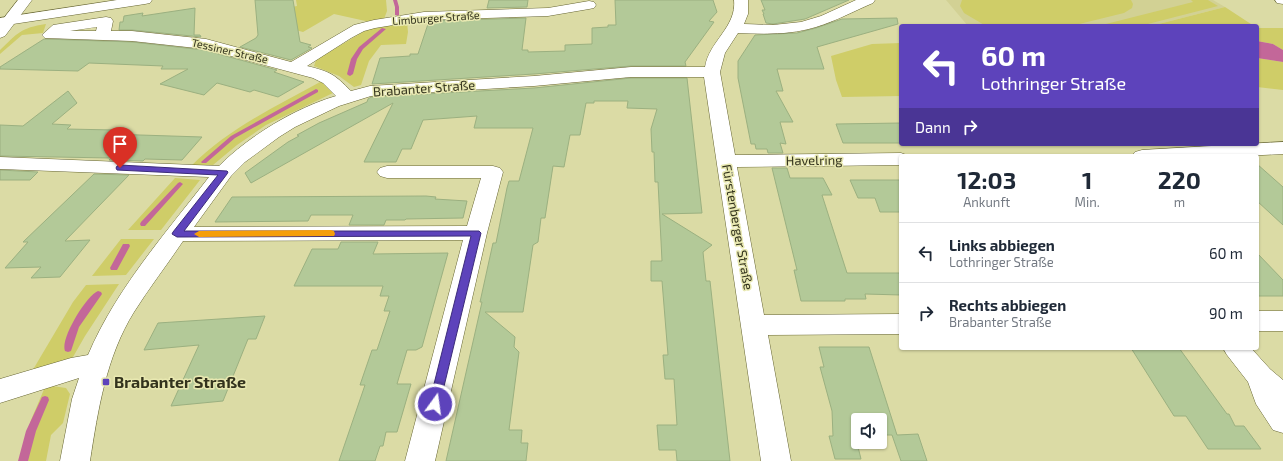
<!DOCTYPE html>
<html lang="de">
<head>
<meta charset="utf-8">
<style>
  body { margin:0; font-family:"Exo 2",sans-serif; background:#f6f6f7; color:#1f2937; height:100vh; display:flex; flex-direction:column; font-size:15px; white-space:nowrap }
  * { box-sizing:border-box; margin:0 }
  p { font-size:13px; color:#747a83 }
  .icon { flex:none; width:22px; height:22px; fill:none; stroke:currentColor; stroke-width:2; stroke-linecap:round; stroke-linejoin:round }
  .map { position:relative; flex:1; overflow:hidden }
  .side { position:absolute; left:899px; top:154px; width:360px; height:196px; display:flex; flex-direction:column; background:#fff; border-radius:4px; box-shadow:0 1px 3px #0004 }
  .side>* { flex:none }
  .hud { position:absolute; left:899px; top:24px; width:360px; height:122px; border-radius:4px; box-shadow:0 1px 3px #0004; background:#5d43bb; color:#fff; overflow:hidden }
  .controls { position:absolute; left:851px; top:413px; display:grid; gap:8px }
  .controls a { display:grid; place-items:center; width:36px; height:36px; border-radius:4px; background:#fff; box-shadow:0 1px 3px #0004; font-size:20px }
  .pin { position:absolute; display:grid; place-items:center; width:34px; height:34px; color:#fff; margin:-41px -17px; border-radius:50% 50% 50% 0; rotate:-45deg; box-shadow:0 0 4px #0007 }
  .pin .icon { rotate:45deg }
  .me { position:absolute; width:44px; margin:-22px; rotate:14deg; stroke-linejoin:round; filter:drop-shadow(0 0 3px #0008) }
  .turn { display:flex; align-items:center; gap:14px; height:84px; padding:0 16px; font-size:18px }
  .turn .icon { width:52px; height:52px; stroke-width:2.5 }
  .turn b { display:block; font-size:28px; line-height:34px }
  .then { display:flex; align-items:center; height:38px; padding:0 16px; background:#0003; gap:8px; font-size:15px }
  .eta { display:flex; justify-content:space-evenly; align-items:center; height:68px; text-align:center }
  .eta b { font-size:24px; font-weight:700; line-height:28px }
  ul { padding:0; list-style:none }
  li { display:flex; align-items:center; gap:12px; height:60px; padding:0 16px; border-top:1px solid #e0e1e3 }
  li div { flex:1 }
  li b { display:block; font-size:15px }
  li em { font-style:normal }
  .map>svg:first-child { display:block }
  .built { fill:#d2d194 }
  .green { fill:#cfcd68 }
  .water { fill:#c36799 }
  .lines { fill:none; stroke-linecap:round; stroke-linejoin:round }
  .stream { fill:#c36799; fill-rule:evenodd }
  .building { fill:#b3c998; stroke:#9bb080 }
  .minor-casing { stroke:#666533; stroke-width:1 }
  .tertiary-casing { stroke:#666533; stroke-width:1 }
  .primary-casing { stroke:#666533; stroke-width:1 }
  .minor { fill:#fff; fill-rule:evenodd }
  .tertiary { fill:#fff; fill-rule:evenodd }
  .primary { fill:#fff; fill-rule:evenodd }
  .route { fill:#5d43bb; stroke:#3c2c7a }
  .slow { fill:#f59e0b }
  .poi-dot { fill:#5d43bb; stroke:#e8e8b1; stroke-width:1.5 }
  .labels { text-anchor:middle; stroke-width:3; stroke-linejoin:round; paint-order:stroke }
  .far-street-label { font-size:11px; fill:#33331d; stroke:#e8e8b1 }
  .street-label { font-size:13px; fill:#33331d; stroke:#e8e8b1 }
  .near-poi-label { font-size:16px; font-weight:bold; fill:#33331d; stroke:#e8e8b1; text-anchor:start }
</style>
</head>
<body>
<div class="map">
<svg width="1283" height="461" viewBox="0 0 1283 461">
  <rect width="100%" height="100%" fill="#dbdba5"/>
  <!-- built -->
  <path class="built" d="M946,0H1213L1225,7L1151,26H968Z"/>
  <!-- green -->
  <path class="green" d="M296,0H386L387,11L384,19L370,22L334,14L303,32L277,25L276,10L297,6Z
    M962,0H1131L1133,4L1132,8L1124,13L1071,26H986L964,13L960,6Z
    M1191,0H1208L1218,6L1140,26H1098L1193,2Z
    M1225,7L1254,26H1151Z
    M407,22L408,32L406,44L381,45L369,61L361,85L354,87L339,76L314,66L316,60L366,30Z
    M46,24L43,33L22,35L0,54V50C18,33 20,28 46,24Z
    M1257,28H1283V50L1273,44L1257,41Z
    M901,43V96L842,97L836,80L831,56L872,44Z
    M1257,58L1283,62V90L1257,87Z
    M322,81L333,93L266,125L237,145L213,165L191,166C228,129 276,106 322,81Z
    M175,178L200,180L161,230H128Z
    M121,239H154L126,275L92,276Z
    M119,284L85,336L73,357L31,373L73,302L86,285Z
    M52,386L66,388L70,394L63,423L51,435L46,461H20L31,420L45,387Z"/>
  <!-- water -->
  <path class="water" d="M1257,41L1273,44L1283,50V62L1257,58Z"/>
  <g class="lines">
    <!-- stream -->
    <path class="stream" d="M393,0H397L399,7V16L395,15V7Z
      M382,28L386,29L363,49L357,59L353,74L350,76L348,75L347,74L351,59L359,47Z
      M316,89L318,90V92L235,138L206,163H202L201,162L231,136Z
      M180,182L183,184L182,185L145,226H141L140,224L141,222L178,183Z
      M123,244H129L130,246L117,270H111L110,268Z
      M98,291L101,292L102,294L79,327L71,351L68,352L65,351C60,339 86,296 98,291Z
      M45,396L48,397L49,400L36,431L28,461H18L26,431L42,397Z"/>
  </g>
  <!-- building -->
  <path class="building" d="M255,0H293L300,42L311,45L308,47L312,48L291,60L240,47L256,38L258,35Z
    M489,0H528L527,7L487,8Z
    M615,0H713L717,12L709,21L714,22L685,62L686,66H631L534,74L372,84L380,58L410,56V54H418L429,21L526,18L522,50H528V52L565,51V45L592,44V28L608,27V25H616Z
    M761,0H849L805,19L773,24L766,23L763,14H764L762,10H765Z
    M195,8L194,35H200L201,37L132,30H119L120,22H123L124,16L143,13L142,16Z
    M897,18L898,24L817,47L824,69H777L783,91H776L793,122H780L786,144L780,143L783,153H768L767,149H756L755,144H751L738,78V61L755,35L797,33L816,28L842,19Z
    M44,39L132,42L204,50L277,70L274,72L304,82L278,97L254,90L250,92L217,83L204,95L160,84L188,69H161L163,66L89,63L78,71L0,69V67Z
    M631,78H687L702,213L662,214L712,245L703,252L706,281H710L730,461H677L676,450H659L657,425H677L674,379H665L663,355H668L662,281H651V261H662L658,182H655L654,152H652L651,129L657,109L627,108L628,101H594V103H586L580,135H570L564,167L553,166L545,218H541L538,242L533,245L523,312H485L515,337L514,347L519,352L509,430H522L521,443H528L526,461H446L482,302H480L493,243H496L507,188L509,181H519L533,128H474L477,116L423,120L411,149H402L396,162H364L393,103L251,183L245,173L288,142L299,136L297,135L319,123L367,102L368,99L371,97L534,88Z
    M68,91L77,103L52,124L71,125L67,129L114,130L109,134L202,137L182,160L145,159L143,161L109,160L111,158L0,156V125L23,126Z
    M901,123V143H843L836,124Z
    M1257,164L1283,187V225L1257,201Z
    M772,168H787L790,178H823L832,195H822L847,273H901V295L865,294L866,299H845V301H801L794,270H797Z
    M0,170L38,172L30,180H0Z
    M94,174L129,175L65,241L90,240L60,277L31,278L41,267L5,268L28,242H23Z
    M850,180H901V212H880L875,198H858Z
    M426,196L436,197L435,199L467,201L463,218L406,219L405,220H386L384,225H349L353,215H311L308,221L215,222L232,197Z
    M341,242H378L373,254L448,253L422,347L416,350H407L397,384H411L397,432H386L383,446H380L375,461H339L365,385H360L372,350H377L390,311H384L389,296H380L383,286H294L312,249H338Z
    M1257,253L1283,280V296H1257Z
    M265,316L256,339H248L223,401L171,406L199,345L144,350L158,323Z
    M819,347H869L897,435L918,434L927,461H901L892,435H880V420H858V435H855L861,459H835L829,436H833L832,411L820,367H824Z
    M1131,348H1179L1227,414H1229L1235,426H1244L1261,449H1208L1186,416H1174Z"/>
  <g class="lines">
    <!-- minor casing -->
    <g class="minor-casing">
      <path id="minor" d="M734,0H748V14L744,24L773,25L801,22L821,16L856,0H875L873,3C854,11 836,21 816,27C790,35 765,34 738,33L725,53L720,72L735,155L901,153L909,156H901V165L737,167L764,315L901,314V334L768,335L791,461H761L704,77H631L534,86L371,96L339,106L295,127L279,137L245,162L231,176L194,227L467,226L481,178H387L380,176L377,172L380,168L387,166H493L500,168L503,172L487,233L435,461H405L463,240L183,241C167,265 149,288 134,312C106,357 98,410 90,461H60L72,399L79,378L0,403V379L71,358L88,355C116,289 165,234 209,177L0,169V157L219,166C249,136 295,108 336,96L323,83L313,78L205,49L132,41L45,38L42,35L53,25L106,17L111,18L113,21L111,31H132L206,39L291,62L354,25L374,20L424,12L548,8L589,1L594,2L596,5L594,8L589,9L548,16L424,20L375,28L364,31L351,38L307,66C331,72 334,74 351,91L370,86L534,76L631,67H705C709,41 737,27 734,0ZM97,27L96,31H70Z
        M1275,0H1283V4L1277,3Z
        M1283,142V154L1244,156H1132L1135,152L1142,150Z
        M1257,311H1283V331H1257Z
        M1223,348H1251L1270,369L1283,380V433L1273,430L1256,404L1248,382L1227,355Z"/>
    </g>
    <!-- tertiary casing -->
    <g class="tertiary-casing">
      <path id="tertiary" d="M18,0H32L5,36L0,38V23Z"/>
    </g>
    <!-- primary casing -->
    <g class="primary-casing">
      <path id="primary" d="M117,0H152L150,3L145,4L0,26V18Z"/>
    </g>
    <!-- minor -->
    <use href="#minor" class="minor"/>
    <!-- tertiary -->
    <use href="#tertiary" class="tertiary"/>
    <!-- primary -->
    <use href="#primary" class="primary"/>
  </g>
  <!-- route -->
  <path class="route" d="M120,165L227,171L228,172L227,174L184,231H479L481,233L439,407L435,409L430,407L429,404L471,236L177,237L172,234L173,232L218,175L117,170L116,168L117,166Z"/>
  <!-- slow -->
  <path class="slow" d="M331,230L334,231L335,234L334,236L199,237L194,234L199,231Z"/>
  <!-- markers -->
  <rect class="poi-dot" x="102" y="378" width="8" height="8" rx="2"/>
  <g class="labels">
    <!-- far-street labels -->
    <g class="far-street-label">
      <text transform="translate(436 18) rotate(-4)" y="4">Limburger Straße</text>
      <text transform="translate(230 51) rotate(13)" y="4">Tessiner Straße</text>
    </g>
    <!-- street labels -->
    <g class="street-label">
      <text transform="translate(424 88) rotate(-4)" y="5">Brabanter Straße</text>
      <text transform="translate(814 160) rotate(-1)" y="5">Havelring</text>
      <text transform="translate(738 227) rotate(80)" y="5">Fürstenberger Straße</text>
    </g>
    <!-- near-poi labels -->
    <g class="near-poi-label">
      <text x="114" y="388">Brabanter Straße</text>
    </g>
  </g>
</svg>
<div class="controls">
<a><svg class="icon" aria-label="sound" viewBox="0 0 24 24"><path d="M4 9h4l5-4v14l-5-4H4zM17 9q2 3 0 6"/></svg></a>
</div>
<div class="pin" style="left:120px;top:168px;background:#d93025"><svg class="icon" aria-label="arrive" viewBox="0 0 24 24"><path d="M6 21V4h12l-3 4 3 4H6"/></svg></div>
<svg class="me" style="left:435px;top:404px" viewBox="-20 -20 40 40"><circle r="17" fill="#5d43bb" stroke="#fff" stroke-width="3"/><path d="M0-11L8 9 0 5-8 9z" fill="#fff"/></svg>
<div class="hud">
<div class="turn"><svg class="icon" aria-label="left" viewBox="0 0 24 24"><path d="M17 20v-9H6M10 6l-5 5 5 5"/></svg><div><b>60 m</b>Lothringer Straße</div></div>
<div class="then">Dann<svg class="icon" aria-label="right" viewBox="0 0 24 24"><path d="M7 20v-9h11M14 6l5 5-5 5"/></svg></div>
</div>
<section class="side">
<div class="eta">
<div><b>12:03</b><p>Ankunft</p></div>
<div><b>1</b><p>Min.</p></div>
<div><b>220</b><p>m</p></div>
</div>
<ul>
<li><svg class="icon" aria-label="left" viewBox="0 0 24 24"><path d="M17 20v-9H6M10 6l-5 5 5 5"/></svg><div><b>Links abbiegen</b><p>Lothringer Straße</p></div><em>60 m</em></li>
<li><svg class="icon" aria-label="right" viewBox="0 0 24 24"><path d="M7 20v-9h11M14 6l5 5-5 5"/></svg><div><b>Rechts abbiegen</b><p>Brabanter Straße</p></div><em>90 m</em></li>
</ul>
</section>
</div>
</body>
</html>
